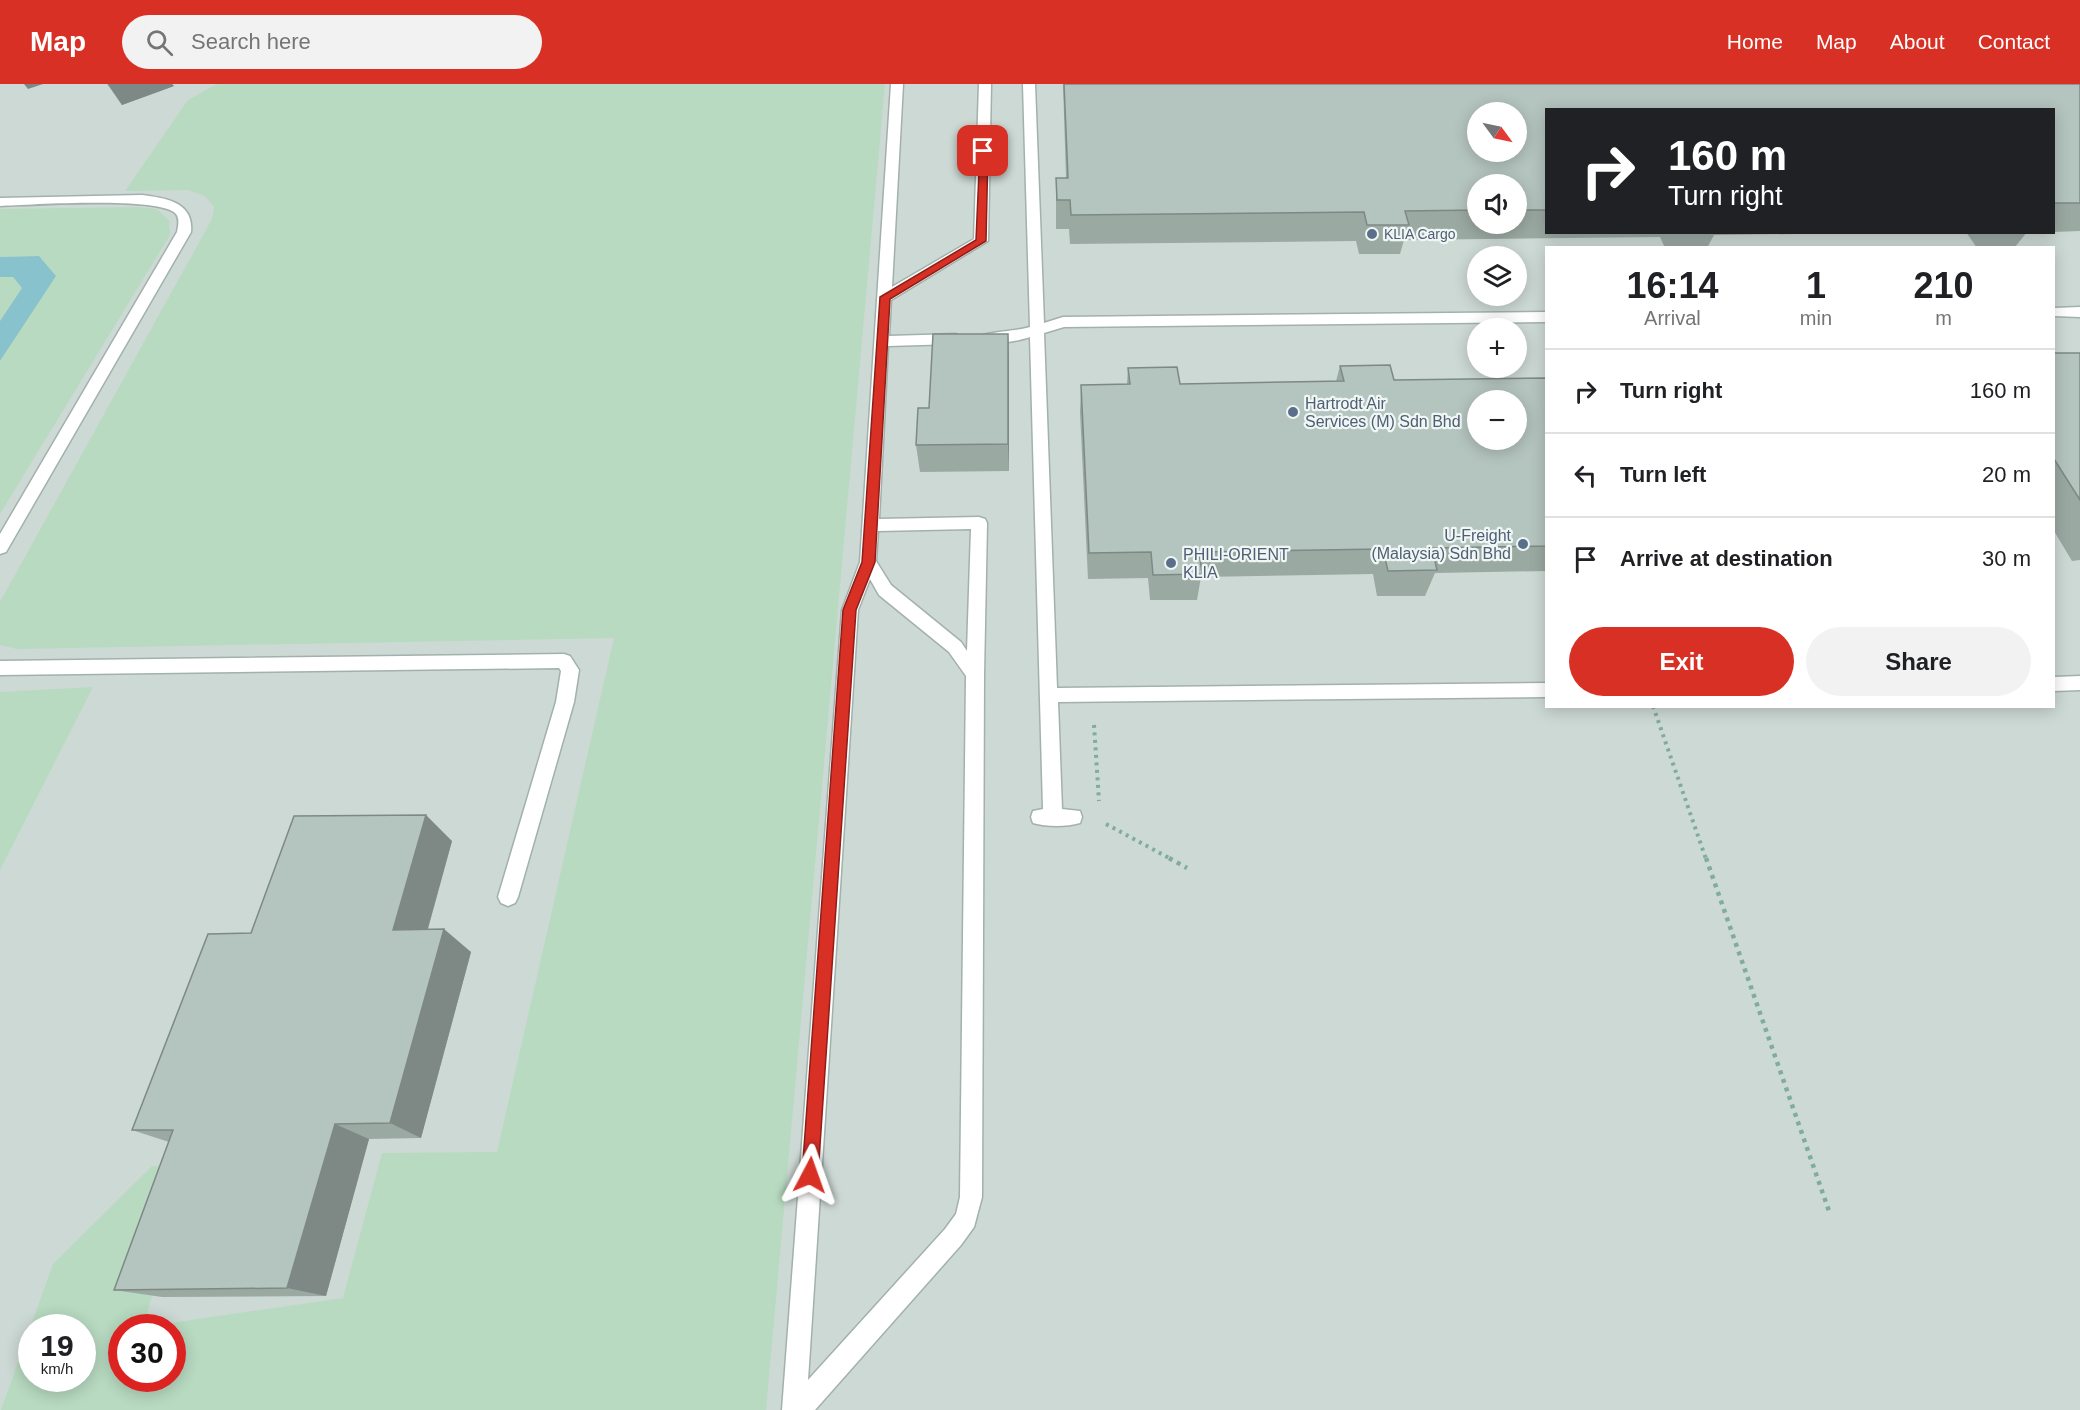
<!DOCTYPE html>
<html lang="en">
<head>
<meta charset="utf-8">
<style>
  body { margin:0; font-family:Helvetica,sans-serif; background:#f2f2f2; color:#202124; height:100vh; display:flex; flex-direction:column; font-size:22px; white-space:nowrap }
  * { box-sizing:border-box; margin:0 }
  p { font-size:20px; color:#757577 }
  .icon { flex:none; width:33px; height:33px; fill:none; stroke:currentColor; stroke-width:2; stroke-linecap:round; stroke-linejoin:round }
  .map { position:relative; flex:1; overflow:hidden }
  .side { position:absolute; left:1545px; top:162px; width:510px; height:462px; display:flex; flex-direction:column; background:#fff; border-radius:0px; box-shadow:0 3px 15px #0003 }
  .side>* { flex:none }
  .top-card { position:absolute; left:1545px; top:24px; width:510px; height:126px; border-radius:0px; box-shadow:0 3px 15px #0003; background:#202124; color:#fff; overflow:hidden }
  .needle { width:39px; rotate:123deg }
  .fabs { position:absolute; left:1467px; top:18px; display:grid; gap:12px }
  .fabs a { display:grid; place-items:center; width:60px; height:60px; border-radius:50%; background:#fff; box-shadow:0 3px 15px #0003; font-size:30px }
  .speed { position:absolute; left:18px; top:1230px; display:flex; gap:12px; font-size:30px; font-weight:700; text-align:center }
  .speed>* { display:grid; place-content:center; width:78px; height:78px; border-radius:50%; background:#fff; box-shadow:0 3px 15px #0003; line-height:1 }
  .speed small { font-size:15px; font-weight:400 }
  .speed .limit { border:9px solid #d22; background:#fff; color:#111 }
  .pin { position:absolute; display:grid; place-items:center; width:51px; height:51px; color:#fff; margin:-26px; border-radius:12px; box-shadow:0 3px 9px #0006 }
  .me { position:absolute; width:66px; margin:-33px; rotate:4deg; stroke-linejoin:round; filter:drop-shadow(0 0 4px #0008) }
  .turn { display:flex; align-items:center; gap:21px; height:126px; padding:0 24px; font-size:27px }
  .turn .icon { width:78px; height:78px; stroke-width:2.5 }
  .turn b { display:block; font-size:42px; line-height:51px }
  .eta { display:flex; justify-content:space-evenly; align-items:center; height:102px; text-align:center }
  .eta b { font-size:36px; font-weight:700; line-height:42px }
  .button { display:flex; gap:12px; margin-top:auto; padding:12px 24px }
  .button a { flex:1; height:69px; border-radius:36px; background:#d93025; color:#fff; font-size:24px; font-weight:700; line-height:69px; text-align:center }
  .button a+a { background:#f2f2f2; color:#202124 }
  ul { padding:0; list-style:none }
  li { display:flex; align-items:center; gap:18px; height:84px; padding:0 24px; border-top:2px solid #e0e0e0 }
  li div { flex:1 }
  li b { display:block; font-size:22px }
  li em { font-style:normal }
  header { display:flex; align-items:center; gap:36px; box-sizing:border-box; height:84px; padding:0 30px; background:#d93025; color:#fff }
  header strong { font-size:28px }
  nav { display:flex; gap:33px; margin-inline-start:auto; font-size:21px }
  .search { width:420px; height:54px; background:#f2f2f2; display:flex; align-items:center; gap:15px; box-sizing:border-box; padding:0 21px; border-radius:33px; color:#757577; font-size:22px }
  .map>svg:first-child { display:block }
  .built { fill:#cdd9d4; fill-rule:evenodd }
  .green { fill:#b8dac1; fill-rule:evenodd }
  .water { fill:#88c3cd }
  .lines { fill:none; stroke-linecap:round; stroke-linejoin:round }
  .minor-casing { stroke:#a2b1ac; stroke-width:3 }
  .path-far1 { stroke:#80ac9e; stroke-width:4; stroke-dasharray:3 4.5; stroke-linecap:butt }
  .path { stroke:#80ac9e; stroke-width:4.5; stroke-dasharray:4 5; stroke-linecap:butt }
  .minor { fill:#fff; fill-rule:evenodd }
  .wall { fill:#9ba9a3; fill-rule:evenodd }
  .shaded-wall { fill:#7e8985 }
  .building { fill:#b4c4be; stroke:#7e8985; stroke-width:1.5; fill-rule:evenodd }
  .route { fill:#d93025; stroke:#8d1f18; stroke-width:1.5 }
  .service-dot { fill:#5c6f8a; stroke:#eff6f3; stroke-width:2 }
  .labels { text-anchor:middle; stroke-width:4.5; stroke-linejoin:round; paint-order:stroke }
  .far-service-label { font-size:14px; fill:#4e5e75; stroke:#eff6f3; text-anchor:start }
  .service-label { font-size:16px; fill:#4e5e75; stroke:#eff6f3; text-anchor:start }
</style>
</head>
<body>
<header>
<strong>Map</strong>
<div class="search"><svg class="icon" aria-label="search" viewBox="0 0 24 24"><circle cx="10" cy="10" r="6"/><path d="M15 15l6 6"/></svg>Search here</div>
<nav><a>Home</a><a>Map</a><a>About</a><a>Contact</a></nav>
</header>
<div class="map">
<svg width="2080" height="1326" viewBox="0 0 2080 1326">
  <rect width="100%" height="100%" fill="#dfeae5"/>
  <!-- built -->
  <path class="built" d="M0,0H2080V1326H0ZM1546,26H2054V148H1546ZM1478,28H1516V68H1478ZM1478,100H1516V140H1478ZM1546,164H2054V622H1546ZM1478,172H1516V212H1478ZM1478,244H1516V284H1478ZM1478,316H1516V356H1478ZM32,1244H82V1294H32ZM122,1244H172V1294H122Z"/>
  <!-- green -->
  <path class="green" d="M217,0H885L766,1326H1L53,1180L152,1082L190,1083L143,1243L343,1214L382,1069L497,1068L614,554L17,565L0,561V518L212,135L214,123L205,112L188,106L125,107L188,16ZM32,1244H82V1294H32ZM122,1244H172V1294H122Z
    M137,123L157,125L169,136L170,151L0,430V277L55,192L39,172L0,173V125Z
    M0,193H13L22,204L0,237Z
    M93,603L0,786V608Z"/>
  <!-- water -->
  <path class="water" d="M39,172L56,192L0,277V237L22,204L13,193H0V173Z"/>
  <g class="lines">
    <!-- minor casing -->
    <g class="minor-casing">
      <path id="minor" d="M891,0H903L892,203L974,155L979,0H991L988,157L891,216L889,252L956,250L963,255L956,260L888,262L879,435L979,433L985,435L987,439L984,591L982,1113L974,1143L961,1161L815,1326H782L842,526L860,478ZM971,445L967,567L961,558L891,501L876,477L878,447ZM870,495L879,511L949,568L966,592L960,1113L956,1130L945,1145L808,1296L858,526Z
        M1023,0H1035L1044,239L1063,233L1546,228V238L1064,243L1044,249L1057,604L1546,599V613L1058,618L1062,725L1080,727L1082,733L1080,739C1067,743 1046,743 1033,739L1031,733L1033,727L1043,725L1030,253C1018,257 986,264 977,254C982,248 1018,247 1030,243Z
        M142,111C166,114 194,118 191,148L6,468L0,470V450L177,148C178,142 180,135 176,130C161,112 28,121 0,122V114Z
        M2080,223V233L2054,232V224Z
        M564,570L570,572L579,586L574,618L518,813L515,819L508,822L501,819L498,813L556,618L561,587L559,584L0,591V577Z
        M2080,592V606L2054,607V593Z"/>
    </g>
    <!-- path-far1 -->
    <path class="path-far1" d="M1653,622L1706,775
      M1094,641L1099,717
      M1106,740L1171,775"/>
    <!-- path -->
    <path class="path" d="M1169,774L1187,784
      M1706,774L1830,1130"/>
    <!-- minor -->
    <use href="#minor" class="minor"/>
  </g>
  <!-- wall -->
  <path class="wall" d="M107,0H172L174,2L122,21Z
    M1063,0H2080V147L2054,148V26H1546V148H1938L1714,151L1707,164H1665L1660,153L1404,156L1400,170H1359L1356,157L1070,160L1069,145H1056V94H1066ZM1478,100H1516V140H1478Z
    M1966,148H2027L2015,163L2000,164H1977Z
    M1008,250L1009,278V387L920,388L916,361L929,324Z
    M2054,269H2080V476L2072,477L2054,447Z
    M1340,282L1394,296L1546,294V487L1435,489L1425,512H1377L1373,490L1201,493L1197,516H1150L1148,494L1088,495L1080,328L1081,301L1127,300L1128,284L1180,300L1336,297Z
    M452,757L428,845L471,868L421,1054L369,1055L326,1212L162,1213L114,1206L169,1058L132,1046L251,849Z"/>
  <!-- shaded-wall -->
  <path class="shaded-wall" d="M24,0H43L28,5Z
    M108,0H172L174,2L122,21Z
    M1008,250L1009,278V387L1008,360Z
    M426,731L452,757L421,869L393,846Z
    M444,845L471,868L421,1054L390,1039Z
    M335,1040L369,1055L326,1212L287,1204Z"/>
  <!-- building -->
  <path class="building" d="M1064,0H2080V119H2054V26H1546V126H1516V100H1478V126L1405,127L1409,141H1367L1364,128L1071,131L1070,116H1057L1056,94H1068ZM1478,28H1516V68H1478Z
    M933,250H1008V360L916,361L918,324H929Z
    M2054,269H2080V416L2054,375Z
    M1390,281L1394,296L1546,294V462L1432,464L1437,486L1388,487L1383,465L1199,468L1202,490L1153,491L1151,468L1089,469L1081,301L1130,300L1128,284L1177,283L1180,300L1344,297L1340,282ZM1478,316H1516V356H1478Z
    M426,731L393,846L444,845L390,1039L335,1040L287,1204L114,1206L173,1046H132L208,850L251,849L294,732Z"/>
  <!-- route -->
  <path class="route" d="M980,65L988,67L986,157L890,215L875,478L856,526L818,1091L816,1097L810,1099L804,1097L802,1091L843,526L862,478L880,213L976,156Z"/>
  <!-- markers -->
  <g class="service-dot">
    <circle cx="1372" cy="150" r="6"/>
    <circle cx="1293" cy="328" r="6"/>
    <circle cx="1523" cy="460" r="6"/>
    <circle cx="1171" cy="479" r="6"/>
  </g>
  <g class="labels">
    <!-- far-service labels -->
    <g class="far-service-label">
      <text x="1384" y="155">KLIA Cargo</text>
    </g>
    <!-- service labels -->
    <g class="service-label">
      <text x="1305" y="325">Hartrodt Air<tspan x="1305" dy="18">Services (M) Sdn Bhd</tspan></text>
      <text x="1511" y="457" text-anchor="end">U-Freight<tspan x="1511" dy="18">(Malaysia) Sdn Bhd</tspan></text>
      <text x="1183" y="476">PHILI-ORIENT<tspan x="1183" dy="18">KLIA</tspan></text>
    </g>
  </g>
</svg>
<div class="fabs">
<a><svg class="needle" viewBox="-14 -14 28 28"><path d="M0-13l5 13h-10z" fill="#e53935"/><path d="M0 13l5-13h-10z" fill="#757577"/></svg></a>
<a><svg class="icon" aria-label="sound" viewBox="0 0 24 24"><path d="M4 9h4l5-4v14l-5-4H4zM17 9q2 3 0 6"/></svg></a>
<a><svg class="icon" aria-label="layers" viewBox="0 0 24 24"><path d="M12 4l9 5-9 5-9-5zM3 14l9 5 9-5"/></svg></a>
<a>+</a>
<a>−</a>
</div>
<div class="speed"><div>19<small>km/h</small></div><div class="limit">30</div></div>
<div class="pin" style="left:983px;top:67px;background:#d93025"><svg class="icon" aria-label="arrive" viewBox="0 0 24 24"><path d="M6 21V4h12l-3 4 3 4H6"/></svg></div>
<svg class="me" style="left:810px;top:1091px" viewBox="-20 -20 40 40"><path d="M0-17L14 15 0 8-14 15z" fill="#d93025" stroke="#fff" stroke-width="4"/></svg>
<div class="top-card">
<div class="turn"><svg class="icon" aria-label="right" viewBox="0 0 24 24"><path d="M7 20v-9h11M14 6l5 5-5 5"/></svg><div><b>160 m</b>Turn right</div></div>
</div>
<section class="side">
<div class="eta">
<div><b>16:14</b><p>Arrival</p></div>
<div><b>1</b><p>min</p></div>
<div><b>210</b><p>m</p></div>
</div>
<ul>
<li><svg class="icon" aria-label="right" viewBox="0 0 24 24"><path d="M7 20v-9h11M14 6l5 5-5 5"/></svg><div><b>Turn right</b></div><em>160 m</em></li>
<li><svg class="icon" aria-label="left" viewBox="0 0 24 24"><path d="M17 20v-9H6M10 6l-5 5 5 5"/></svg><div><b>Turn left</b></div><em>20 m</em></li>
<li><svg class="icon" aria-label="arrive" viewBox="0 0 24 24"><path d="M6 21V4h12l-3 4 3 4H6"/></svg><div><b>Arrive at destination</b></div><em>30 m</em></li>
</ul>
<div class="button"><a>Exit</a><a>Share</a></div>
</section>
</div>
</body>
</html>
